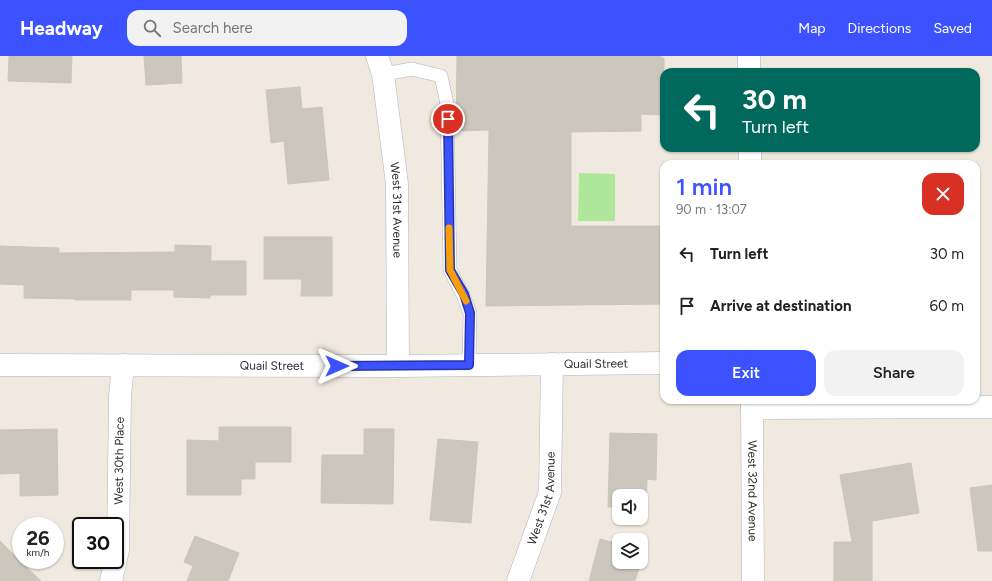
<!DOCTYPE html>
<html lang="en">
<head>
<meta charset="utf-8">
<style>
  body { margin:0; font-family:Figtree,sans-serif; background:#f2f2f2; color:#222; height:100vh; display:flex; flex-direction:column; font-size:15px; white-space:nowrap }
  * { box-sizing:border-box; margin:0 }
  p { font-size:13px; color:#767676 }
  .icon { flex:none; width:22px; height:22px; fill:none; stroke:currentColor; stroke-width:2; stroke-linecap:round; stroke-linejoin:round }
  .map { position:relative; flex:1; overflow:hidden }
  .drawer { position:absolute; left:660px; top:104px; width:320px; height:244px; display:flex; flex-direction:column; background:#fff; border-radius:12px; box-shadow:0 1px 3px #0004 }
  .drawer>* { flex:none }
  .top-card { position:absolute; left:660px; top:12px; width:320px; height:84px; border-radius:12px; box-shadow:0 1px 3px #0004; background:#00695c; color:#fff; overflow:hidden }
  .tools { position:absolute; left:612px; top:433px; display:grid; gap:8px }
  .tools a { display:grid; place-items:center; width:36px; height:36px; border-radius:8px; background:#fff; box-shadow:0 1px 3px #0004; font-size:20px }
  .speed { position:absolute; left:12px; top:461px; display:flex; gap:8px; font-size:20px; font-weight:700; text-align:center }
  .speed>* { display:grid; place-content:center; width:52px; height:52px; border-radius:50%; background:#fff; box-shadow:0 1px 3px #0004; line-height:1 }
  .speed small { font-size:10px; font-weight:400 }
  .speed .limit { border:2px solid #111; border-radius:6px; background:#fff; color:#111 }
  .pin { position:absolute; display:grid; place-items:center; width:34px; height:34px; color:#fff; margin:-17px; border:2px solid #fff; border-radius:50%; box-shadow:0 1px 4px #0007 }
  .me { position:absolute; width:44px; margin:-22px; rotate:90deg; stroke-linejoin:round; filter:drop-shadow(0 0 3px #0008) }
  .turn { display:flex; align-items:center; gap:14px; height:84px; padding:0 16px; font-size:18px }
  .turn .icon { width:52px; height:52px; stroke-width:2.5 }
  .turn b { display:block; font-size:28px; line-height:34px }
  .round { display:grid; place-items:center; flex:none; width:42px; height:42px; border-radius:12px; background:#f2f2f2 }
  .head { display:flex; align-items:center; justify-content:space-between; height:68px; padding:0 16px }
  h1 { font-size:24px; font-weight:600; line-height:30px; color:#3c52ff }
  .button { display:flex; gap:8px; margin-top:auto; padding:8px 16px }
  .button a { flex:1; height:46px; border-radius:12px; background:#3c52ff; color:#fff; font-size:16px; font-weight:600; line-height:46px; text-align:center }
  .button a+a { background:#f2f2f2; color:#222 }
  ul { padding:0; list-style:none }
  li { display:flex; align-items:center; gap:12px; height:52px; padding:0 16px }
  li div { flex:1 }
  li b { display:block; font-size:15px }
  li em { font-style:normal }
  header { display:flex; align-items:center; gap:24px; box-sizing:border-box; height:56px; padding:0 20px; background:#3c52ff; color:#fff }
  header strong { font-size:19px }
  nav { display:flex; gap:22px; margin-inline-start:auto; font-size:14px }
  .search { width:280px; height:36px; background:#f2f2f2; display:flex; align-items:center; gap:10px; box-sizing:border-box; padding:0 14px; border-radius:12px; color:#767676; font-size:15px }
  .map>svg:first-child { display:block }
  .green { fill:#afe79a }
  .building { fill:#cbc7bd; stroke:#cbc6b8 }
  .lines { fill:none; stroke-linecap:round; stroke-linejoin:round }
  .lane-casing { stroke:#b3b4c1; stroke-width:14 }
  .street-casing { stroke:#b3b4c1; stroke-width:23 }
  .secondary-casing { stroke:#b3b4c1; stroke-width:23 }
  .lane { stroke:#fff; stroke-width:13 }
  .street { stroke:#fff; stroke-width:22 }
  .secondary { stroke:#fff; stroke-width:22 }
  .route-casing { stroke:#2735a6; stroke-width:10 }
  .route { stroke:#3c52ff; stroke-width:7 }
  .slow { stroke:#f59e0b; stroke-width:7 }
  .labels { text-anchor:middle; stroke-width:3; stroke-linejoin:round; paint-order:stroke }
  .street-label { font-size:12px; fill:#2d2d2d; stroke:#fff }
</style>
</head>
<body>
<header>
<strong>Headway</strong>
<div class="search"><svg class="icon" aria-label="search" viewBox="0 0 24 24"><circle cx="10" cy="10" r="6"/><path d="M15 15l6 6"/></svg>Search here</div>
<nav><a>Map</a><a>Directions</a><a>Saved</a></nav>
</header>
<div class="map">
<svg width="992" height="525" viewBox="0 0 992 525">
  <rect width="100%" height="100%" fill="#efe9df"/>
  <!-- green -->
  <path class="green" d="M579,117L615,118V165H578Z"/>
  <!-- building -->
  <path class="building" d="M9,0H72L71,27L8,25Z
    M144,0H181L182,27L146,29Z
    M457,0H661V2H664V44H660L661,59L641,58V75L571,76V170H664V248L486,250L489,74L456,75Z
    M300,31L302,53L322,51L329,124L288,128L284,85L271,87L266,34Z
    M264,181H332V240H301L302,223H264Z
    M175,189L211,190V205H246V239H210V242L174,241V234H131V244H75V243L24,242V229L0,228V190L59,192V197L175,196Z
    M219,371H291V406H255V423H241V439H187V384L219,385Z
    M57,373L58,439L20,440V417L0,418V374Z
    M364,373H394L393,448L321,447L322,399H364Z
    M610,377L657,378L656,424L647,423L646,452H641V440H619V451H608Z
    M438,383L478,386L471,467L430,464Z
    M911,407L919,457L872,465V525H834V486H852L840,419Z
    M992,429V495H978L970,432Z
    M195,480L239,497L228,525H187L193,510L184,506Z
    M600,483L619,488V506H641L635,525H589Z
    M0,485L19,504L41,525H0Z"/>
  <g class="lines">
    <!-- lane casing -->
    <g class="lane-casing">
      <path id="lane" d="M383,18L412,13L441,20L447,48L450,214L463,239L470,257L469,309"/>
    </g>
    <!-- street casing -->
    <g class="street-casing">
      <g id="street">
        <path id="s1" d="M377,0L383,18L397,128L398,310"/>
        <path id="s2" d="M0,309L398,310L664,307"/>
        <path d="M752,352L992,351"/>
        <path id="s3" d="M111,525L118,494L120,340L123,309"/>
        <path id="s4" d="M518,525L550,436L552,308"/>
      </g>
    </g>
    <!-- secondary casing -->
    <g class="secondary-casing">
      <g id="secondary">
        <path d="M749,0V16"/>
        <path d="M750,92V108"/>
        <path id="s5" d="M752,344L753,525"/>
      </g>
    </g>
    <!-- lane -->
    <use href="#lane" class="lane"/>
    <!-- street -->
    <use href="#street" class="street"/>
    <!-- secondary -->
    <use href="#secondary" class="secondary"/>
  </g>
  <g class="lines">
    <!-- route casing -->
    <g class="route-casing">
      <path id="route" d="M337,310L469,309L470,257L464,238L450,214L448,63"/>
    </g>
    <!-- route -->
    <use href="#route" class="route"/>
    <!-- slow -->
    <path class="slow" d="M449,172L450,214L466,245"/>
  </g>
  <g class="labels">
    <!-- street labels -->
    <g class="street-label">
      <text dy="4" stroke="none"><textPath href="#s1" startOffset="156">West 31st Avenue</textPath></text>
      <text dy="4" stroke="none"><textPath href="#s2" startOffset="596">Quail Street</textPath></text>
      <text dy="4" stroke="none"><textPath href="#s2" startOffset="272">Quail Street</textPath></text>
      <text dy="4" stroke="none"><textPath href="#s3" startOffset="121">West 30th Place</textPath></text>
      <text dy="4" stroke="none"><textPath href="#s5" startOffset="91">West 32nd Avenue</textPath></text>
      <text dy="4" stroke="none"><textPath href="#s4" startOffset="87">West 31st Avenue</textPath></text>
    </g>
  </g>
</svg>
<div class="tools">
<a><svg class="icon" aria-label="sound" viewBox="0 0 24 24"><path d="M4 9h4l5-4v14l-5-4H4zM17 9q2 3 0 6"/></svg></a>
<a><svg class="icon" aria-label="layers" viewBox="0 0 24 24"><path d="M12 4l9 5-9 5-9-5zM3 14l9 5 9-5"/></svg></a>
</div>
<div class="speed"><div>26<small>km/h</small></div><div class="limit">30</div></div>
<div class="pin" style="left:448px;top:63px;background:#d93025"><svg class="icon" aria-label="arrive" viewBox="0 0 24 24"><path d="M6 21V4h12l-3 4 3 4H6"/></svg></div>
<svg class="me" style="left:337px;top:310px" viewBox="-20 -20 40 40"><path d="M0-17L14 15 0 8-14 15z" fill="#3c52ff" stroke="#fff" stroke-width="4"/></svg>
<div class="top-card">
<div class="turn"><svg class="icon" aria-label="left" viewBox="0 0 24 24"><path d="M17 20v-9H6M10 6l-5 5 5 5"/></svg><div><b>30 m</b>Turn left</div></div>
</div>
<section class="drawer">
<div class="head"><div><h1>1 min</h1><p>90 m · 13:07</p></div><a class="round" style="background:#d93025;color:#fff"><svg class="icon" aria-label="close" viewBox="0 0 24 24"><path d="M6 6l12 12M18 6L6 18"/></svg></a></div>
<ul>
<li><svg class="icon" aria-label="left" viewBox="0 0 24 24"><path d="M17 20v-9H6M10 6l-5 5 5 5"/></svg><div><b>Turn left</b></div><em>30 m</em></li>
<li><svg class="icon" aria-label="arrive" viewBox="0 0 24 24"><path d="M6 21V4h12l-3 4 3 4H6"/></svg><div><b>Arrive at destination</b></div><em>60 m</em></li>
</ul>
<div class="button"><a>Exit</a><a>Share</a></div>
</section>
</div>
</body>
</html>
